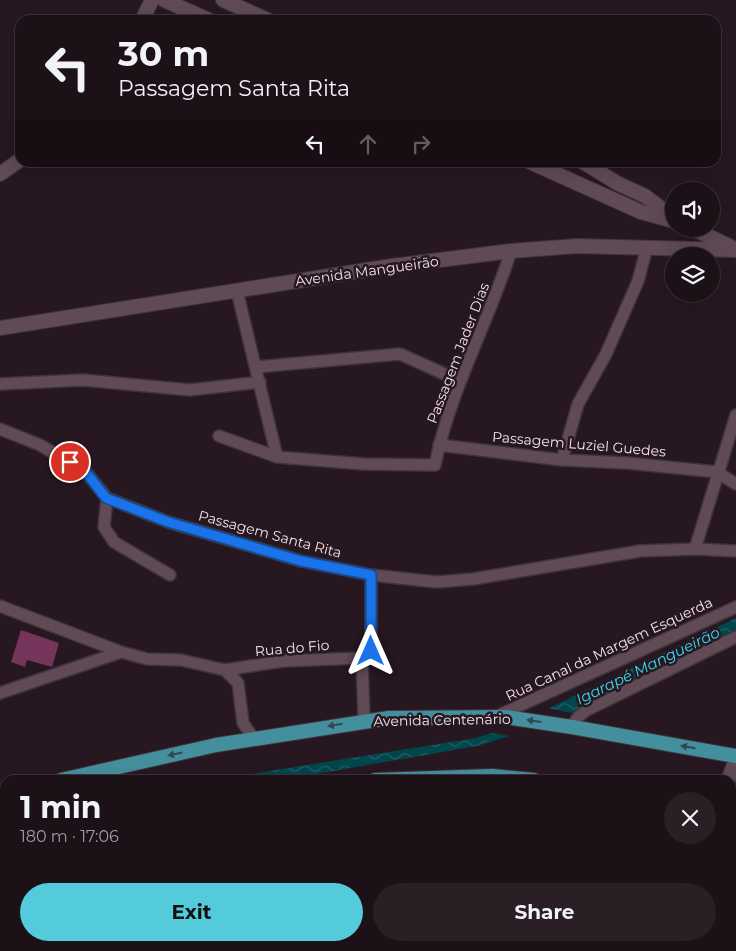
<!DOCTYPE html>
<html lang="en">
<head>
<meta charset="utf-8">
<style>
  body { margin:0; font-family:Montserrat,sans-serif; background:#2a1f25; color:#f1f3f6; height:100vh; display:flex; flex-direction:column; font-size:19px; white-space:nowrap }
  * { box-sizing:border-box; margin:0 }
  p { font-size:16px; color:#a09da2 }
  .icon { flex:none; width:28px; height:28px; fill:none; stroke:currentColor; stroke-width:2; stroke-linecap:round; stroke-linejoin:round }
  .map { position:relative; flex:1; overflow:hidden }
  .details { position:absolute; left:0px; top:775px; width:736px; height:176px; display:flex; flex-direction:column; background:#1d1118; border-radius:15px 15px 0 0; box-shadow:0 5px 20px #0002,0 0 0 1px #3b3137 }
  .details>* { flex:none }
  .hud { position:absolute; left:15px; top:15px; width:706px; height:152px; border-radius:15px; box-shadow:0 5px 20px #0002,0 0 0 1px #3b3137; background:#1d1118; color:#f1f3f6; overflow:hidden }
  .buttons { position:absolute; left:665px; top:182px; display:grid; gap:10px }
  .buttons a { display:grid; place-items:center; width:55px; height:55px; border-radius:50%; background:#1d1118; box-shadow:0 5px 20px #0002,0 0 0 1px #3b3137; font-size:25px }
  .pin { position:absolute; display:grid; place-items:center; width:42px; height:42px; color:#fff; margin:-21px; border:2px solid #fff; border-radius:50%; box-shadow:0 1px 5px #0007 }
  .me { position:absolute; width:55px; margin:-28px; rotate:0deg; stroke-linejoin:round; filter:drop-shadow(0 0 4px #0008) }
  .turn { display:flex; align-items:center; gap:18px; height:105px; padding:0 20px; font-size:22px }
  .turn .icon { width:65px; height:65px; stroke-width:2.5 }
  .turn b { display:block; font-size:35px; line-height:42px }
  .lanes { display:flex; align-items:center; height:48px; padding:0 20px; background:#0003; justify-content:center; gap:25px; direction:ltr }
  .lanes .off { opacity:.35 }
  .round { display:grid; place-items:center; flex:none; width:52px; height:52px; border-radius:26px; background:#2a1f25 }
  .head { display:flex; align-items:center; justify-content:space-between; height:85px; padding:0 20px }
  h1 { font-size:30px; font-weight:700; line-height:38px }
  .action { display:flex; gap:10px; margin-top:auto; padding:10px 20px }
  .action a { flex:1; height:58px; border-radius:30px; background:#53cbdb; color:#111; font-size:20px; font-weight:700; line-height:58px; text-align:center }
  .action a+a { background:#2a1f25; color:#f1f3f6 }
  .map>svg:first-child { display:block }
  .water { fill:url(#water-waves) }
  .building { fill:#75355a }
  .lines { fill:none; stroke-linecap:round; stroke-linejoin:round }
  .minor-casing { stroke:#40343a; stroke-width:14 }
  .tertiary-casing { stroke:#40343a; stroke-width:16 }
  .primary-casing { stroke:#40343a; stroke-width:16 }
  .minor { stroke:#5f4a55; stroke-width:11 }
  .tertiary { stroke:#5f4a55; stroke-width:14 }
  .primary { stroke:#448f9e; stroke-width:14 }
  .oneway { fill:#334752 }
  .route-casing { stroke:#114b97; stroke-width:12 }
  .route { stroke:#1a73e8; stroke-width:9 }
  .labels { text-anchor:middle; stroke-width:5; stroke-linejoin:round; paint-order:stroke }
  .street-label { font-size:14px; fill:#f0e3e9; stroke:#271720 }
  .water-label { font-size:15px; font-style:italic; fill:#35dcf1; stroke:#271720 }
</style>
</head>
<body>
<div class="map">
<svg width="736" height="951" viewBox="0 0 736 951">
  <defs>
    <pattern id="water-waves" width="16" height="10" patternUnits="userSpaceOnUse" patternTransform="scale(1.25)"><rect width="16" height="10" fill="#01454d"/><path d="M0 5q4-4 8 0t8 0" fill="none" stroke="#266067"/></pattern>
  </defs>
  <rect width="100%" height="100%" fill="#271720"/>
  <!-- water -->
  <path class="water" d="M736,618V631L570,713L549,708Z
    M491,733L510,736L477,746L282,780H213L476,738Z"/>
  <!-- building -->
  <path class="building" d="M21,630L59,643L52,667L27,660L25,667L11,662Z"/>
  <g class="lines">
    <!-- minor casing -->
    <g class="minor-casing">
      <path id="minor" d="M237,291L277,457
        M256,367L400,354L460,381
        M0,384L83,380L190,390L260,382
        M0,429L40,445L85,471L107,498L168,522L301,561L371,575L437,582L473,579L640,551L695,549L736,551
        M219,436L277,457L364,464L435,465C450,390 488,324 511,251
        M439,445L562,460L627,463L717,472
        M562,460L578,404L606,354L638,281L647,247
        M717,472L736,484
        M107,498L104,527L114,542L170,575
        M695,549L736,415
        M0,606L121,652L147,659L181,660L225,670L238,683L243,723L254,739
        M225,670L283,661L362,658
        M0,693L121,652
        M497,716L736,607
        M364,720L362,658L371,651V575
        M572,727L578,717L587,710L736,637
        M731,915L736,917
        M466,951L469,946"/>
    </g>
    <!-- tertiary casing -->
    <g class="tertiary-casing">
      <path id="tertiary" d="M164,0L209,20
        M223,0L268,20
        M142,20L152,0
        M530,162L641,212L674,221
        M583,162L617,183L645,196L674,218
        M0,174L20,160
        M694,229L731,247
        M0,328L392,266L511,251L577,246L736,250
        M728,780L736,760
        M405,946L416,951
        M656,951L658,946"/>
    </g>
    <!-- primary casing -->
    <g class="primary-casing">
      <path id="primary" d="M61,780L216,745L389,718L506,717L572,727L736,756
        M375,780L492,776L534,780
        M0,800L5,798
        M731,808L736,809
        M0,862L5,860"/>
    </g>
    <!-- minor -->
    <use href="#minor" class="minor"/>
    <!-- tertiary -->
    <use href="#tertiary" class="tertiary"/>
    <!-- primary -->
    <use href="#primary" class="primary"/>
  </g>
  <!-- one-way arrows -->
  <defs><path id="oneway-solid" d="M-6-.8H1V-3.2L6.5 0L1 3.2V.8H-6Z" transform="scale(1.25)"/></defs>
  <g class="oneway">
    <use href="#oneway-solid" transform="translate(534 721) rotate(-172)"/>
    <use href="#oneway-solid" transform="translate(335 725) rotate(171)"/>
    <use href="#oneway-solid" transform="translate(688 747) rotate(-170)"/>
    <use href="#oneway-solid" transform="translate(175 754) rotate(168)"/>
  </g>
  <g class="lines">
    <!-- route casing -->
    <g class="route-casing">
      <path id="route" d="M70,462L85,471L106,498L168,522L301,561L371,575V651"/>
    </g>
    <!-- route -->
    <use href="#route" class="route"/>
  </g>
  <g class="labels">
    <!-- street labels -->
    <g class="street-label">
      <text transform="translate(367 271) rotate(-8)" y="5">Avenida Mangueirão</text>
      <text transform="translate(458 353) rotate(-69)" y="5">Passagem Jader Dias</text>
      <text transform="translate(579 444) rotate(5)" y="5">Passagem Luziel Guedes</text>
      <text transform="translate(270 534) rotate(15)" y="5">Passagem Santa Rita</text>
      <text transform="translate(292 648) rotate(-5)" y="5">Rua do Fio</text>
      <text transform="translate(609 649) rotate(-25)" y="5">Rua Canal da Margem Esquerda</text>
      <text transform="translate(442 720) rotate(-1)" y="5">Avenida Centenário</text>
    </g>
    <!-- water labels -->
    <g class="water-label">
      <text transform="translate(648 666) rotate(-26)" y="5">Igarapé Mangueirão</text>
    </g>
  </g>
</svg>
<div class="buttons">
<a><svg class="icon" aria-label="sound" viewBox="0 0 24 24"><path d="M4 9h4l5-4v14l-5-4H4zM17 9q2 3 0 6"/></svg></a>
<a><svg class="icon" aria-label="layers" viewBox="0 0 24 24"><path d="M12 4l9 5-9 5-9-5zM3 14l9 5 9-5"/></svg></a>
</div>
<div class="pin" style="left:70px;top:462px;background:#d93025"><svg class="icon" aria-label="arrive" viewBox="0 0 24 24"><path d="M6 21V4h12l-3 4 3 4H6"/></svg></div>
<svg class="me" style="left:371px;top:651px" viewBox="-20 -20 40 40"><path d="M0-17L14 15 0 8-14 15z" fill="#1a73e8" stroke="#fff" stroke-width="4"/></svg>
<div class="hud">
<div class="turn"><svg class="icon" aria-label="left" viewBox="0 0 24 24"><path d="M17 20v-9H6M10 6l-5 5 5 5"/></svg><div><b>30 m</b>Passagem Santa Rita</div></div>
<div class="lanes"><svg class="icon" aria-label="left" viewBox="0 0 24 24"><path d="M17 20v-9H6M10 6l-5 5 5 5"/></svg><svg class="icon off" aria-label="ahead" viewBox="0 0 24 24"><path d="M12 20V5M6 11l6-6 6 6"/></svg><svg class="icon off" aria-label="right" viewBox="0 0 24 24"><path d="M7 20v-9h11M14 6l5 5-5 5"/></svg></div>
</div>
<section class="details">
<div class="head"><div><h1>1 min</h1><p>180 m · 17:06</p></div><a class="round"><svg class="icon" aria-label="close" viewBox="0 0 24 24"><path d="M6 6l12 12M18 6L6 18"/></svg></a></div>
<div class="action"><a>Exit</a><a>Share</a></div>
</section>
</div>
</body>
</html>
